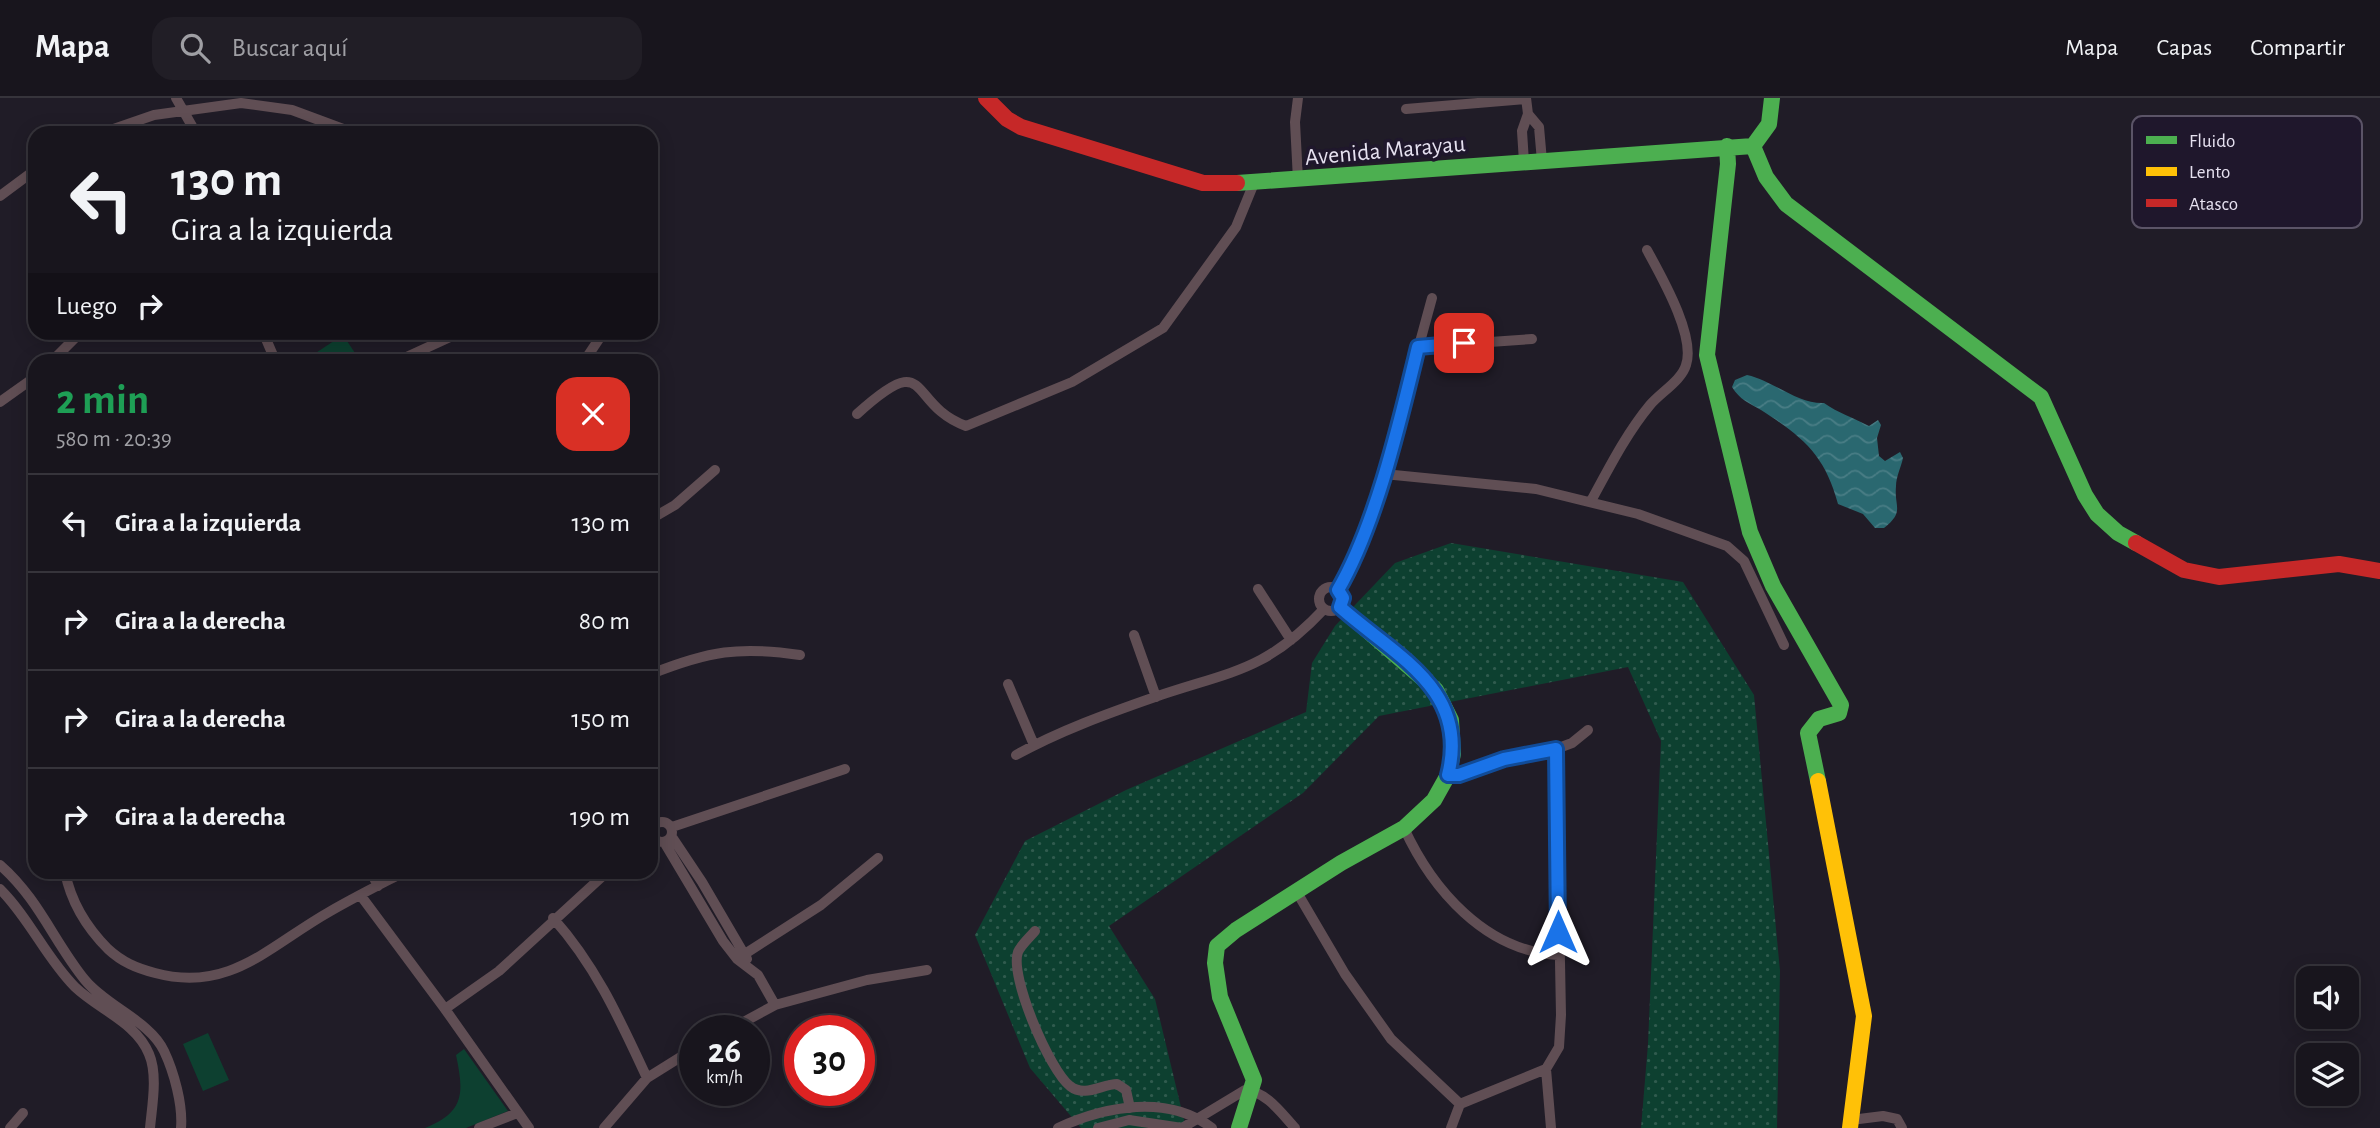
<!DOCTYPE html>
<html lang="es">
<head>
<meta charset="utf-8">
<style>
  body { margin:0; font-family:"Alegreya Sans",sans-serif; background:#211e26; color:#f1f3f6; height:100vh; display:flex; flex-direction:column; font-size:26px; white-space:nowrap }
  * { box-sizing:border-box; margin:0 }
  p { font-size:23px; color:#9f9fa4 }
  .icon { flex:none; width:38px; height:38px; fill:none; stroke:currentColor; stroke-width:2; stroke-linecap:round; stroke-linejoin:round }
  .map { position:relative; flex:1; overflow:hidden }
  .sheet { position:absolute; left:28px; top:256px; width:630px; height:525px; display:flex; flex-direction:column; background:#18151d; border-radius:21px; box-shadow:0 4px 18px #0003,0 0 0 2px #36343b }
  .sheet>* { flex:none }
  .banner { position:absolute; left:28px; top:28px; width:630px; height:214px; border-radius:21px; box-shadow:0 4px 18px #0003,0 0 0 2px #36343b; background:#18151d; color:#f1f3f6; overflow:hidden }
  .buttons { position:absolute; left:2296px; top:868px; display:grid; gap:14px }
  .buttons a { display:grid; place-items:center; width:63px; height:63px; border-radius:14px; background:#18151d; box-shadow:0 4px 18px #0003,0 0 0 2px #36343b; font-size:35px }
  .speed { position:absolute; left:679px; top:917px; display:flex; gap:14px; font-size:35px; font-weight:700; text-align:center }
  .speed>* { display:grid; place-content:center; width:91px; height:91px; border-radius:50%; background:#18151d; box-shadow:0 4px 18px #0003,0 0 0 2px #36343b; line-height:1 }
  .speed small { font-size:18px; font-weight:400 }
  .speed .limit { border:10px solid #d22; background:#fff; color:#111 }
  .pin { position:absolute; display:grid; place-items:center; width:60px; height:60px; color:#fff; margin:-30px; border-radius:14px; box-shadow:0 4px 10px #0006 }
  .me { position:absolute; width:77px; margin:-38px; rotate:0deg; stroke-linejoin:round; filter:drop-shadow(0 0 5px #0008) }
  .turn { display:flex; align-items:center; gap:24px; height:147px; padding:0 28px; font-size:32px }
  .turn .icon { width:91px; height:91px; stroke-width:2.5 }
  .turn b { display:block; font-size:49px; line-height:60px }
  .then { display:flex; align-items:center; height:66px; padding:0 28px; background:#0003; gap:14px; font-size:26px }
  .round { display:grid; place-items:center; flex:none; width:74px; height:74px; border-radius:21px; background:#211e26 }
  .headline { display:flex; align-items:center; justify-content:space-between; height:119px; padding:0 28px }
  h1 { font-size:42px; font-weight:700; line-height:52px; color:#1e9e55 }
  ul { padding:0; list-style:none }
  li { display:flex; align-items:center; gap:21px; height:98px; padding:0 28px; border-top:2px solid #36343b }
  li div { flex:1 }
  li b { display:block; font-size:26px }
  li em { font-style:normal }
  header { display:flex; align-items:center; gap:42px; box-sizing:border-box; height:98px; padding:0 35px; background:#18151d; border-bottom:2px solid #36343b }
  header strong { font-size:33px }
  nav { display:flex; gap:38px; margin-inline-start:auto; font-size:24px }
  .search { width:490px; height:63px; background:#211e26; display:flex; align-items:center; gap:18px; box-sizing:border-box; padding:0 24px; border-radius:21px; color:#9f9fa4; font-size:26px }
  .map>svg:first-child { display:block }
  .grass { fill:url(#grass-dots) }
  .green { fill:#0d4030 }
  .water { fill:url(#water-waves) }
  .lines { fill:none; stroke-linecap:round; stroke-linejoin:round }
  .street { stroke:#604e54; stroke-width:10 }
  .fast { stroke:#4caf50; stroke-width:16 }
  .slow { stroke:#ffc107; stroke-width:16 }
  .jam { stroke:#c62828; stroke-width:16 }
  .route-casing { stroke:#114b97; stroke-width:18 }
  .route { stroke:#1a73e8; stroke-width:12 }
  .labels { text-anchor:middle; stroke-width:7; stroke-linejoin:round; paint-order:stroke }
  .street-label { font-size:24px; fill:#e6e1f0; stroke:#1f172c }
  .key { fill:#1f172c; stroke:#5b5467; stroke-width:2 }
  .key-label { font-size:19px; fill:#e6e1f0 }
</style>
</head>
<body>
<header>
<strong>Mapa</strong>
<div class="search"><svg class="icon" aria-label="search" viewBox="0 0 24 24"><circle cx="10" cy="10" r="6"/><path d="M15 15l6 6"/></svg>Buscar aquí</div>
<nav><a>Mapa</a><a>Capas</a><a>Compartir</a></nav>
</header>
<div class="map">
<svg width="2380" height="1030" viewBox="0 0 2380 1030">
  <defs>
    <pattern id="grass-dots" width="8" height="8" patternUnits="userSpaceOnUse" patternTransform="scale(1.75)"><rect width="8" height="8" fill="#0d4030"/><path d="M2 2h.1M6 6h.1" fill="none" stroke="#305b4e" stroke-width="1.8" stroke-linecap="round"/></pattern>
    <pattern id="water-waves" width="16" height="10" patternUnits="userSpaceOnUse" patternTransform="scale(1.75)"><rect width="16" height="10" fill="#2a6870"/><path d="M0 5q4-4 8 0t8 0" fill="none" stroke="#497d85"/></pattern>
  </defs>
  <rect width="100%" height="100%" fill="#201c27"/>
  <!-- grass -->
  <path class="grass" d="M1451,445L1683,484L1754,597L1780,873L1777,1030H1641L1648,946L1661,643L1628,569L1379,618L1303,695L1109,828L1155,901L1186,1030H1081L1030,970L975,837L1025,743L1126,692L1306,614L1312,565L1335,528L1395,465Z"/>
  <!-- green -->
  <path class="green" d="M343,237L357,258L350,262H305Z
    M208,935L229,982L203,993L183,946Z
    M464,951L508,1013L466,1030H425C465,1014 464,995 456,957Z"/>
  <!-- water -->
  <path class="water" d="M1747,277C1774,283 1797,306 1824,305C1838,315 1854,320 1869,328L1878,322L1881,327L1877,340L1879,358L1885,363L1900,354L1903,360C1901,369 1896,379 1896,388C1894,410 1905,413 1884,430H1875L1863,416L1838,406C1825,357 1803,339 1761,312C1749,305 1740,302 1732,289L1735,282Z"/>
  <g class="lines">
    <!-- street -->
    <path class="street" d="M176,0L196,35
      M1298,0L1295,24L1298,82
      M1406,11L1526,1
      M1528,16L1539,29L1542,63
      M102,35L154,17L241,5L292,12L354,35
      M1524,64L1522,33L1528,16L1526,0
      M0,98L35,72
      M263,234L275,262
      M1418,249L1532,241
      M53,262L81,234
      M400,262L461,234
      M585,262L601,238
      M0,304L35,279
      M857,316C932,248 906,306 966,328L1072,284L1163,230L1236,129L1254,85
      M1384,376L1536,391L1638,416L1727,448L1744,463L1784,547
      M1591,403C1609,370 1626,336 1650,307C1660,295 1682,282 1686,267C1696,238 1661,178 1647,152
      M651,421L675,407L715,372
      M1319 501a12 12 0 1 1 24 0a12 12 0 1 1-24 0Z
      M1258,491L1291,542
      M1338,492L1350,472L1384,376L1432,200
      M1134,537L1156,599
      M651,576C709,553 739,548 800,557
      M1008,586L1034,647
      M1016,657C1059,633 1109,615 1155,599C1231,573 1265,574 1324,511
      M1448,677L1556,651L1572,645L1588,632
      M652 734a10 10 0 1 1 20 0a10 10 0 1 1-20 0Z
      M672,729L845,671
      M1404,730C1432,791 1485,853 1558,857
      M672,739L702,784L747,861
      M664,744L723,843L737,861L758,877L775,907
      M0,767C39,801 54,844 85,882C106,908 150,923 164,953C174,974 183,1007 181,1030
      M65,774C71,804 86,829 108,851C122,864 136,870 155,875C230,895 269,848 329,814C353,800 379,787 404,774
      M371,774L378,788
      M0,791C30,821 46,860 75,889C99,912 136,924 149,956C158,977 152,1008 150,1030
      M1298,796L1345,876L1391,941L1460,1006L1546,971
      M361,798L445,911
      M553,820C596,868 620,922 647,980
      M1035,833C1030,839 1021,847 1018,854C1009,878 1050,973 1070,988C1085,1000 1102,986 1117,986L1126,992L1130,1010
      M737,861L821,807L878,760
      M727,933L775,907L867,882L927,872
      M1851,1022L1883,1018L1897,1021L1902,1030
      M10,1030L23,1015
      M479,1030L517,1015
      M529,1030L445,911L499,873L607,774
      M604,1030L647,980L695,950
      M1058,1030C1105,1008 1168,996 1212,1030
      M1098,1030L1129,1022L1182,1030
      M1182,1030L1245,992C1266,993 1282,1016 1295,1030
      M1451,1030L1460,1006
      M1551,1030L1546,971L1559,949L1561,917L1556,651"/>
    <!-- fast -->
    <path class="fast" d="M1727,48L1728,66L1707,257L1750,434L1773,488L1841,607L1839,615L1819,621L1808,635L1818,683
      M1753,48L1766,79L1786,106L2041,299L2085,397L2097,416L2118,435L2136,445
      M1237,85L1753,48L1769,26L1772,0
      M1239,1030L1254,982L1220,899L1215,865L1217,848L1236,832L1341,765L1404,730L1434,702L1448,677L1453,656L1451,622L1436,592L1340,509"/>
    <!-- slow -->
    <path class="slow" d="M1818,683L1864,918L1850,1030"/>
    <!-- jam -->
    <path class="jam" d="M986,0L1007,21L1021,29L1203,85H1237
      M2136,445L2184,472L2219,479L2339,466L2380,473"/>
  </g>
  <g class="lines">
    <!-- route casing -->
    <g class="route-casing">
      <path id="route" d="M1464,245L1418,249C1400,323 1376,427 1338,492L1343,500L1340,509C1395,558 1470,591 1448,677H1459L1504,661L1556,651L1558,834"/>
    </g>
    <!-- route -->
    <use href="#route" class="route"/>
  </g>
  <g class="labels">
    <!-- street labels -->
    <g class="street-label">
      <text transform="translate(1385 52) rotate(-5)" y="8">Avenida Marayau</text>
    </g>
  </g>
  <!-- legend -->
  <rect x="2132" y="18" width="230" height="112" rx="10" class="key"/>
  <rect x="2146" y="38" width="31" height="8" fill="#4caf50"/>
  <rect x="2146" y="69" width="31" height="9" fill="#ffc107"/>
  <rect x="2146" y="101" width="31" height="8" fill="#c62828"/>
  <g class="key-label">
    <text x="2189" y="49">Fluido</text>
    <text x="2189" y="80">Lento</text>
    <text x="2189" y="112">Atasco</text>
  </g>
</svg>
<div class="buttons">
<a><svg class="icon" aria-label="sound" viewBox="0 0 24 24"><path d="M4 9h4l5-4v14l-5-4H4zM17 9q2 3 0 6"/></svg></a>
<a><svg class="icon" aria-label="layers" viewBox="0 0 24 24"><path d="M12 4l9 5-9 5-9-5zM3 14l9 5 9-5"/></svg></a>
</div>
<div class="speed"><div>26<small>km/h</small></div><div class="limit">30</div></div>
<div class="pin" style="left:1464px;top:245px;background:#d93025"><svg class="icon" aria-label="arrive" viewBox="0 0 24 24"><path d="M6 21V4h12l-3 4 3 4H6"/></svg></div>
<svg class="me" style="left:1558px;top:834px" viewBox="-20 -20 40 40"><path d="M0-17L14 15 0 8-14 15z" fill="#1a73e8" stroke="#fff" stroke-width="4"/></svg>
<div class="banner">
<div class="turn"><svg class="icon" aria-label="left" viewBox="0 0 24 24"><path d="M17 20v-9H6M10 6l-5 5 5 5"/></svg><div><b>130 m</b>Gira a la izquierda</div></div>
<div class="then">Luego<svg class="icon" aria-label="right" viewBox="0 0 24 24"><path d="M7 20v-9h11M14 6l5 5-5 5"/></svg></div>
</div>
<section class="sheet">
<div class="headline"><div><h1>2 min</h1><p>580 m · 20:39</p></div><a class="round" style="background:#d93025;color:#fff"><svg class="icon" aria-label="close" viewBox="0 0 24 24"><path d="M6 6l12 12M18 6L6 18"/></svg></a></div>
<ul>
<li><svg class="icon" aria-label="left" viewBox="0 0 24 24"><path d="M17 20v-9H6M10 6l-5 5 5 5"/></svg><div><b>Gira a la izquierda</b></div><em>130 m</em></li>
<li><svg class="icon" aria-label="right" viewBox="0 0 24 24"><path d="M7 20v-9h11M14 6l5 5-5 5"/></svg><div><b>Gira a la derecha</b></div><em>80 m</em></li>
<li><svg class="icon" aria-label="right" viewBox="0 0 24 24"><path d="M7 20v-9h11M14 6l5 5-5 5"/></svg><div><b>Gira a la derecha</b></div><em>150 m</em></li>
<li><svg class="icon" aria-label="right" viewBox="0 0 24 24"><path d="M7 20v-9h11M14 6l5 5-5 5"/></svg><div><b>Gira a la derecha</b></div><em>190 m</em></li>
</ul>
</section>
</div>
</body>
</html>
